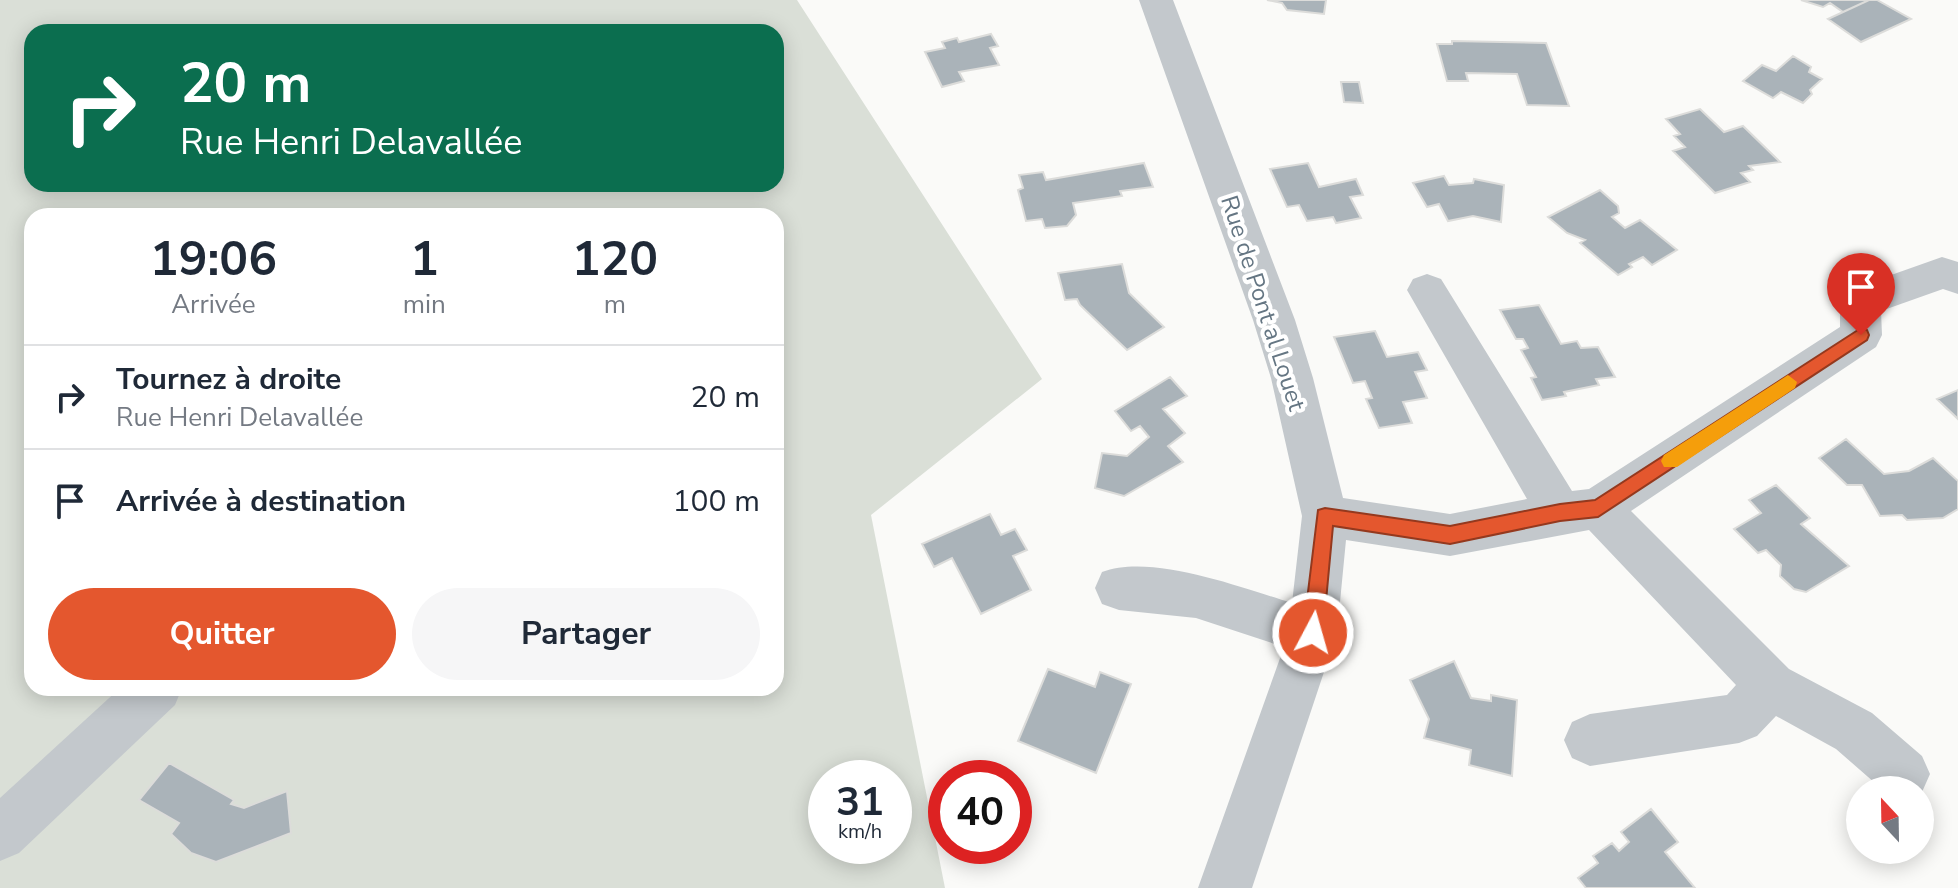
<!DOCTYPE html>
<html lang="fr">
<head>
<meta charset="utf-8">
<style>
  body { margin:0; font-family:"Nunito Sans",sans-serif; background:#f6f6f7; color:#1f2937; height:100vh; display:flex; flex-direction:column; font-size:30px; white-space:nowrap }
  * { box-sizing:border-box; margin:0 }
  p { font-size:26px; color:#747a83 }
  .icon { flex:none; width:44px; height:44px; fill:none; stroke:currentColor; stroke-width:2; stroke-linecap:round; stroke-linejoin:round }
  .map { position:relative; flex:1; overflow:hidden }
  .details { position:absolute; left:24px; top:208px; width:760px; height:488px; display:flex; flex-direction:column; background:#fff; border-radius:24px; box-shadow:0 4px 20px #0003 }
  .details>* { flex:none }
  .guide { position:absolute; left:24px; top:24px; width:760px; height:168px; border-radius:24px; box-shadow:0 4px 20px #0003; background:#0b6e4f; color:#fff; overflow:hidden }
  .needle { width:52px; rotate:338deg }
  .fabs { position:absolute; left:1846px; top:776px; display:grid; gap:16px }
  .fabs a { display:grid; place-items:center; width:88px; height:88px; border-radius:50%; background:#fff; box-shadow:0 4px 20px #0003; font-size:40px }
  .speed { position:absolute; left:808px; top:760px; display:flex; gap:16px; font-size:40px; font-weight:700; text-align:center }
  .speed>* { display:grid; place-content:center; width:104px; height:104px; border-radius:50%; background:#fff; box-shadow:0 4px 20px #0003; line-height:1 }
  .speed small { font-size:20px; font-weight:400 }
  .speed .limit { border:12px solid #d22; background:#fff; color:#111 }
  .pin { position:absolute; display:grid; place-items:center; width:68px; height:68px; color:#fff; margin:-82px -34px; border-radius:50% 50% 50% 0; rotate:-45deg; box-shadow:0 0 8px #0007 }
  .pin .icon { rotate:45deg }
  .me { position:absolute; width:88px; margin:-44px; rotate:6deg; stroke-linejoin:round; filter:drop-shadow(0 0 6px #0008) }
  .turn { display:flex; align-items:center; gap:28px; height:168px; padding:0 24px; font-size:36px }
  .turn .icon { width:104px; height:104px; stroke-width:2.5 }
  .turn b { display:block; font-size:56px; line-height:68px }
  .eta { display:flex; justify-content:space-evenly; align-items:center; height:136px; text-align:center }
  .eta b { font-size:48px; font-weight:700; line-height:56px }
  .cta { display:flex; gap:16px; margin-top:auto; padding:16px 24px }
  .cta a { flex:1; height:92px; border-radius:48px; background:#e4572e; color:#fff; font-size:32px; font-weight:700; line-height:92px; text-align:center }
  .cta a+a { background:#f6f6f7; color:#1f2937 }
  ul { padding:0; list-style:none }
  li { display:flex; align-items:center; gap:24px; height:104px; padding:0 24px; border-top:2px solid #e0e1e3 }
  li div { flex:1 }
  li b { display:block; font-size:30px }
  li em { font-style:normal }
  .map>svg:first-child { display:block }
  .green { fill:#dadfd7; fill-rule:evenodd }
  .building { fill:#aab3b9; stroke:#dcdcda; stroke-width:2 }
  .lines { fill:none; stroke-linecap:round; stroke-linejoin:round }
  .minor { fill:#c3c8cc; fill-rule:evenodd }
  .route { fill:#e4572e; stroke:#94391e; stroke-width:2 }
  .slow { fill:#f59e0b }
  .labels { text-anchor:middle; stroke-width:8; stroke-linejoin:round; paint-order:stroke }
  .street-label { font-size:24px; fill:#657683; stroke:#fff }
</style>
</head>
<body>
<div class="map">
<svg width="1958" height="888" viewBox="0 0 1958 888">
  <rect width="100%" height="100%" fill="#fafaf8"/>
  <!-- green -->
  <path class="green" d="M0,0H797L1042,379L871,515L945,888H0ZM32,32H776V184H32ZM32,216H776V688H32ZM826,778H894V846H826Z"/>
  <!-- building -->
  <path class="building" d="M1267,0H1326L1324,14L1287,10L1282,3Z
    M1801,0H1869L1843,12L1830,3L1823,7Z
    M1869,0H1877L1911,19L1861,42L1828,19Z
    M991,34L998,46L990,48L999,65L959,72L964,81L942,87L925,52L945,48L942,42L957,38L959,42Z
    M1452,41L1546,43L1569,106L1527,105L1517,74L1466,73L1468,81H1447L1437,44H1452Z
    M1793,56L1811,67L1809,72L1822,79L1810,90L1812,94L1803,103L1781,92L1773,98L1743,81L1762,65L1776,71Z
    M1341,82H1359L1363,103L1344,102Z
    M1700,109L1724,132L1743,126L1780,162L1749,166L1753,170L1741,173L1750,182L1715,193L1673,151L1685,147L1674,136L1680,134L1666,119Z
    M1144,163L1153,187L1120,191L1122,196L1073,203L1076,215L1067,226L1045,228L1042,219L1026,221L1018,190L1023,188L1019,175L1043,172L1046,180Z
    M1308,163L1319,187L1356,179L1363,195L1350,197L1361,218L1336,223L1333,217L1307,221L1299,205L1287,207L1270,169Z
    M1444,176L1449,185L1473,183L1474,179L1504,185L1501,222L1473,216L1448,221L1439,204L1427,207L1413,183Z
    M1600,190L1618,206L1619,213L1612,217L1625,228L1640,220L1677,250L1652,265L1643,257L1629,264L1632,267L1618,275L1580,243L1585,240L1567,233L1548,217Z
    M1122,264L1129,293L1164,327L1127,350L1080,305L1077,299L1065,300L1058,273Z
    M1539,305L1561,344L1577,341L1581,348L1598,347L1615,377L1596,379L1599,385L1564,392L1566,396L1542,400L1531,378L1536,377L1521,350L1528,348L1523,339H1516L1500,310Z
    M1375,331L1387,357L1418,352L1427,370L1415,372L1427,398L1403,402L1412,423L1379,428L1366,399L1372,398L1365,381L1353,383L1334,337Z
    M1170,377L1187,396L1163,409L1185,433L1168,446L1183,462L1124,496L1095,488L1102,453L1127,456L1149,437L1140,426L1131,431L1115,411Z
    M1958,390V419L1937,399Z
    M1846,439L1884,474L1909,471L1933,458L1958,481V509L1943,518L1907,520L1902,515L1880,516L1862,485H1847L1819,458Z
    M1776,485L1810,518L1801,524L1849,566L1806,592L1794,589L1780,576L1781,565L1766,550L1758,553L1734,529L1761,513L1749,500Z
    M990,514L1001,535L1015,529L1027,550L1013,556L1031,590L981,614L952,558L934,567L922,544Z
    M1454,661L1471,698L1491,701V695L1517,700L1512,776L1469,765L1471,750L1424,738L1429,719L1410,680Z
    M1048,669L1095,687L1100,672L1131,684L1096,773L1018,741Z
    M169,763L234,800L231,804L244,808L287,791L291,833L216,862L191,853L171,834L179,823L139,800Z
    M1651,809L1678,842L1665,852L1695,888H1586L1578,878L1598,863L1593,856L1612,843L1619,851L1629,842L1621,832Z"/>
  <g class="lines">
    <!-- minor -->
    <path class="minor" d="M1139,0H1173L1295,320L1313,378L1343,498L1450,514L1527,499L1407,290L1413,279L1427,274L1441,279L1572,491L1589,489L1840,327V302L1846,291L1942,257L1958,262V294L1943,289L1881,311L1882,335L1876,347L1631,511L1789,669L1872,713L1922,756L1930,774L1922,792L1883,790L1836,749L1776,716L1757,736L1739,743L1590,766L1572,758L1564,740L1572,722L1590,714L1727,695L1736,685L1589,530L1450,556L1346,540L1337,633L1252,888H1198L1284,647L1196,618L1119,610L1102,604L1095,588L1102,572C1152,553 1242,588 1292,603L1302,516L1271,378L1253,320Z
      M120,688H182L175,705L19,853L0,861V798Z"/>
  </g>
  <!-- route -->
  <path class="route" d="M1861,328L1867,330L1869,335L1867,340L1598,517L1560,521L1450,544L1333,526L1323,633L1320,640L1313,643L1306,640L1303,633L1318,510L1325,508L1450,526L1560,504L1595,500Z"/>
  <!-- slow -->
  <path class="slow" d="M1788,375L1797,382L1795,388L1677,467H1664L1661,461L1664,455Z"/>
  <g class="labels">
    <!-- street labels -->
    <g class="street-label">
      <text transform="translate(1263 303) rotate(72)" y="8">Rue de Pont al Louet</text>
    </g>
  </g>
</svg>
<div class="fabs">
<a><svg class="needle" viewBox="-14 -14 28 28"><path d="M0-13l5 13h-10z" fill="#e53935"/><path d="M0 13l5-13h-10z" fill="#747a83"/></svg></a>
</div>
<div class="speed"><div>31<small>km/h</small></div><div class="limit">40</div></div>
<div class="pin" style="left:1861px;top:335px;background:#d93025"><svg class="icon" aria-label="arrive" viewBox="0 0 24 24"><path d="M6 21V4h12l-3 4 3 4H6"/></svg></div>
<svg class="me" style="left:1313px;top:633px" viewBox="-20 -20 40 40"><circle r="17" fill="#e4572e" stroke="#fff" stroke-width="3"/><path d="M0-11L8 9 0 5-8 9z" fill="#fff"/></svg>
<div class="guide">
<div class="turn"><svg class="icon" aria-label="right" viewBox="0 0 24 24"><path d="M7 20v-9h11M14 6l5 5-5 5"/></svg><div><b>20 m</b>Rue Henri Delavallée</div></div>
</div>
<section class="details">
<div class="eta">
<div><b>19:06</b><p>Arrivée</p></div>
<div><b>1</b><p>min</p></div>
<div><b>120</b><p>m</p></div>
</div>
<ul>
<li><svg class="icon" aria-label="right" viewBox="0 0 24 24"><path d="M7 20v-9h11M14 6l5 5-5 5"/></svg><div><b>Tournez à droite</b><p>Rue Henri Delavallée</p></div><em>20 m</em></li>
<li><svg class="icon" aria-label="arrive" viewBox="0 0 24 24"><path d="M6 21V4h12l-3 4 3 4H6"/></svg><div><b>Arrivée à destination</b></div><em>100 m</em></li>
</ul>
<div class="cta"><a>Quitter</a><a>Partager</a></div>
</section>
</div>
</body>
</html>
